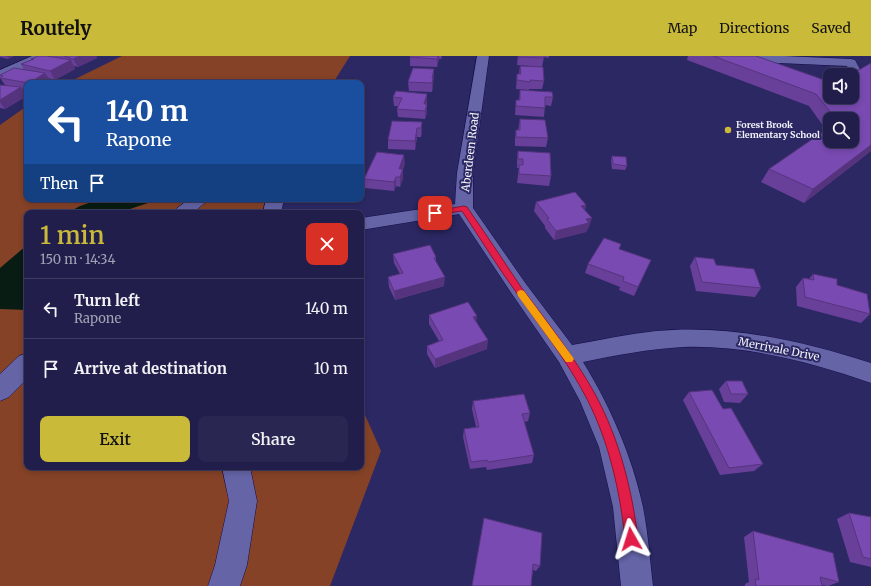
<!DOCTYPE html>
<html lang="en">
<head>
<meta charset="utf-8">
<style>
  body { margin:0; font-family:Merriweather,serif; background:#292752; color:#f1f3f6; height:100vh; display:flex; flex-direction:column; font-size:15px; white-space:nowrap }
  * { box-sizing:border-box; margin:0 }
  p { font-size:13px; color:#a2a2b5 }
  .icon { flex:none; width:22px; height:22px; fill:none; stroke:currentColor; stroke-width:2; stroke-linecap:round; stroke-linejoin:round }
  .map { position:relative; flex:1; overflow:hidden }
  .panel { position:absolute; left:24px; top:154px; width:340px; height:260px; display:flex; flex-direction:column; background:#211e4b; border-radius:8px; box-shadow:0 2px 6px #0003,0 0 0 1px #3e3c63 }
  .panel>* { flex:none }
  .hud { position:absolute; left:24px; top:24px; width:340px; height:122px; border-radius:8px; box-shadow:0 2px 6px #0003,0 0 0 1px #3e3c63; background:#1a4fa0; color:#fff; overflow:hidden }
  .tools { position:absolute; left:823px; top:12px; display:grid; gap:8px }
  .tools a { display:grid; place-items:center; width:36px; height:36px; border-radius:8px; background:#211e4b; box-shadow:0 2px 6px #0003,0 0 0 1px #3e3c63; font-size:20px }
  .pin { position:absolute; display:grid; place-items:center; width:34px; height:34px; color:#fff; margin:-17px; border-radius:8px; box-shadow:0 2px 6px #0006 }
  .me { position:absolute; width:44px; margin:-22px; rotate:354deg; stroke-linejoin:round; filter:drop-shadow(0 0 3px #0008) }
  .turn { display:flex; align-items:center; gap:14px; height:84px; padding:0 16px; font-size:18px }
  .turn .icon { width:52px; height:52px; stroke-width:2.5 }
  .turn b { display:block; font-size:28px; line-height:34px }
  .then { display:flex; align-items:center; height:38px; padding:0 16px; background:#0003; gap:8px; font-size:15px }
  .round { display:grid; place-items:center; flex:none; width:42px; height:42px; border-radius:8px; background:#292752 }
  .summary { display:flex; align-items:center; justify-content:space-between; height:68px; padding:0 16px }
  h1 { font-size:24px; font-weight:600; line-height:30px; color:#caba3a }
  .primary-button { display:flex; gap:8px; margin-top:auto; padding:8px 16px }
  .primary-button a { flex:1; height:46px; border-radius:8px; background:#caba3a; color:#111; font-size:16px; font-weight:600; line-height:46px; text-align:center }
  .primary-button a+a { background:#292752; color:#f1f3f6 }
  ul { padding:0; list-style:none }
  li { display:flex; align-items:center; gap:12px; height:60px; padding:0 16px; border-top:1px solid #3e3c63 }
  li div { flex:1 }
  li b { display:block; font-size:15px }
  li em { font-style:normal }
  header { display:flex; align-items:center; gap:24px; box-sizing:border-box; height:56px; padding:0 20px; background:#caba3a; color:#111 }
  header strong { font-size:19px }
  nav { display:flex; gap:22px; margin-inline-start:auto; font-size:14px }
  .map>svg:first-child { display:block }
  .green { fill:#854227 }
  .water { fill:#081c13 }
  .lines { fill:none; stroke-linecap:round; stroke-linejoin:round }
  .minor-casing { stroke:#160c47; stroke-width:1 }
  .minor { fill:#6464a7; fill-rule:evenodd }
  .wall { fill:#684099; fill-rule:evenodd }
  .shaded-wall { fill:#55347d }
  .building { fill:#794ab2; stroke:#55347d }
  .route { fill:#e11d48; stroke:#92132f }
  .slow { fill:#f59e0b }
  .poi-dot { fill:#caba3a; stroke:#2c2864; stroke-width:1.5 }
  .labels { text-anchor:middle; stroke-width:4; stroke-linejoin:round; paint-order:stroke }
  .far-poi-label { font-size:9px; font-weight:bold; fill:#f2f3fa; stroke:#2c2864; text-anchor:start }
  .street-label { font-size:11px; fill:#f2f3fa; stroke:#2c2864 }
</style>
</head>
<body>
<header>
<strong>Routely</strong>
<nav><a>Map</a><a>Directions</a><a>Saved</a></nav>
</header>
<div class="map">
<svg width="871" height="530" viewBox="0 0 871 530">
  <rect width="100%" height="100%" fill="#2c2864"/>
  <!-- green -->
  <path class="green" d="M122,0H350L333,27H67Z
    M27,50V143H271L277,157H27V411H361V350L381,395L330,530H0V69Z"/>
  <!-- water -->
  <path class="water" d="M100,143H155L148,147L118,157H67L80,150Z
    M27,189V254L0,253V212Z"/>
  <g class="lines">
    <!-- minor casing -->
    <g class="minor-casing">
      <path id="minor" d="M32,0H48L46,3L0,23V14Z
        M477,0H489L473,117V152L526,228L572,289C600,284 628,278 656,275C730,268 801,285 871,307V327C811,306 747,289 683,291C649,293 616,299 583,306C610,350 632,400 643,451C648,477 650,504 653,530H621L613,451L599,391L580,345L559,306L512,238L459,158L361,174V162L455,148L457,117Z
        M728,0H784L851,3L855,4L862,17L860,20L852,23V19H845L849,15L847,10L733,5L729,4Z
        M189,143H209L193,157H173L176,153Z
        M266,143H284L281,157H263Z
        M27,297V323L9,341L0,345V318L19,300Z
        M222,411H250L257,445L247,509L240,530H208L215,509L229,445Z"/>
    </g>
    <!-- minor -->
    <use href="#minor" class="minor"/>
  </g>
  <!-- wall -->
  <path class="wall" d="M0,0H14L8,3L0,1Z
    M51,0H96L97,2L78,11L74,10L75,13L55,24L48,22L51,26L27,27V34L23,33L27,40L5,53L0,52V29H5L0,22L1,21L0,19L24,14L21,8L32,4L31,3L52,1Z
    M410,0H442L441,3H439L437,11L410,10Z
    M518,0H549V2L544,1L542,11L517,9Z
    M688,0H756L830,41L852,19H849L852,15L859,14L871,7V95L804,147L761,126L769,113L826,74L809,50L687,4ZM830,63H852L830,85Z
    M520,10L544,25L542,33H529V34L516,33L517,18H519Z
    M434,13L433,30L432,36L409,35L408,26Z
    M520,34L553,41L551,50L545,49L544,61L515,59L516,44H519Z
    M396,35L427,46V57L425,63L398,61L397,53L398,50H394L393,41Z
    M520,63L548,82L546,91L515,90V83L516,74H518Z
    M422,66V75L421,81H417L415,94L388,93V84Z
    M518,95L551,120L549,130L517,127L519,112H517V104Z
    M612,100L627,110L625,114L612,113L611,104Z
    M405,108L403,113V122L400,131L396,130L394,135L365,132L364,123Z
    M536,146L586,149L585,154L589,171L588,172L586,176L554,184L545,172V170L534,155Z
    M619,193L651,204L634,240L619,234L620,231L585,217L588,208Z
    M393,198L436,201V206L444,230L395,244L389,231L388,221L400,218L394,207Z
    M695,201L716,209L761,232L755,241L696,235L690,210Z
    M813,218L837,229L870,258L861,267L797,250L796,231L803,222L809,223Z
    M429,259L477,266L487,293L435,312L427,298V290L439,285L429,268Z
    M726,325L748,338L740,347L724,346L719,333Z
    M689,336L723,353L763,408L754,415L720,419L683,344Z
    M473,345L530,357L528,365L524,366L534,399L532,407L487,414L486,411L470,413L463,381L464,373L476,371L472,353Z
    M849,457L871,461V511L850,506L837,463Z
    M484,462L540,510L536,515L533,514L531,530H472Z
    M753,475L839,526L828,530L821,529L822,530H745V528L749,526L744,481Z"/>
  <!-- shaded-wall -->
  <path class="shaded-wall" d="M7,0H14L8,3Z
    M80,0H96L97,2L78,11L73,3Z
    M438,0H439V3L437,11V3Z
    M71,4L75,13L55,24L50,15Z
    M434,13L433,30L432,36V22Z
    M45,17L51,26L49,27H29Z
    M21,31L27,40L5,53L0,46V44Z
    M427,38V46L424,55V48Z
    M427,48V57L425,63V55Z
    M422,66V75L421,81V72Z
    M417,72V81L415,94V85Z
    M871,89V95L804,147L813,133Z
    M404,99L405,108L399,122V113Z
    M403,113V122L400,131V121Z
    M396,121V130L394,135V126Z
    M586,149L584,158L581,150Z
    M592,162L589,171L588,172L586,176L554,184L556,175L586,163Z
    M445,221L444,230L395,244L394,235Z
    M477,260L476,269L473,261Z
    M488,284L487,293L435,312V303Z"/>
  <!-- building -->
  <path class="building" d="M38,0H47L71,4L50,15L21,8L34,3H31Z
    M64,0H80L73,3Z
    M410,0H438L437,3L410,1Z
    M518,0H544V2L518,1Z
    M713,0H756L830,26V41H852V19H850L855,16L852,15L855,13L859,14L871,7V89L813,133L769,113L830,71V85H852V63H836L816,38Z
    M520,10L543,11L544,25L530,24V26L517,24V18H521Z
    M14,12L45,17L29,27L0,22L3,20L0,19Z
    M413,12L434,13L432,22H433L432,27L408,26Z
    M0,29L21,31L0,44Z
    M520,34L552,36L553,41H545V52L516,50V44H520Z
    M396,35L427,38L424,48H427L425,55L397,53L402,42L393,41Z
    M520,63L545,64L548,82L516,81V74H520Z
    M392,65L422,66L421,72H417L415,85L388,84Z
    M518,95L550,97L551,120L519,118V109H523V103H518Z
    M377,96L404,99L399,113H403L400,121H396L394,126L364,123Z
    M612,100L626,101L627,110L613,108Z
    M575,136L586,149L581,150L592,162L586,163L589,167L556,175L547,163L549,162L536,146Z
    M604,182L621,188L619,193L651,204L638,231L623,225L624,221L588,208Z
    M430,189L436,201L434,202L445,221L394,235L388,221L403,217L393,198Z
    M695,201L714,203L716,209L754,213L761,232L702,226Z
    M813,218L837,223V229L867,238L870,258L805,241L803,222L814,224Z
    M468,246L477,260L473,261L488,284L435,303L427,290L443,284L429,259Z
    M726,325H742L748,338H731Z
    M712,334L723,353L731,352L763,408L729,412L689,336Z
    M524,338L530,357L522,358L534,399L488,406L487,404L471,406L464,373L479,371L473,345Z
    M849,457L871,461V503L863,501Z
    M484,462L542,477L540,510L533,508L531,530H472Z
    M753,475L833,497L839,526L820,521L822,530H756L755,523L759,524Z"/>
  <!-- route -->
  <path class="route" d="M464,150L467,151C485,177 503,204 521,231C547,266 574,300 595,338C619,382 632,433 638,483L636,487L631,489L627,487L625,483C620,435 609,386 587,343C567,304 540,271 516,236C497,210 480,182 462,155L435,159L431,157L435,155Z"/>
  <!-- slow -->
  <path class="slow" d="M521,234L524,235L572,300L574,303L572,306H566L518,240L517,237L518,235Z"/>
  <!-- markers -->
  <circle class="poi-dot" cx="728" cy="74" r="4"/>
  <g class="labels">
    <!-- far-poi labels -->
    <g class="far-poi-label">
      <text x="736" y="72">Forest Brook<tspan x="736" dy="10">Elementary School</tspan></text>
    </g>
    <!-- street labels -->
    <g class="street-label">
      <text transform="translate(470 96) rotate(-83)" y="4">Aberdeen Road</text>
      <text transform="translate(779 293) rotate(11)" y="4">Merrivale Drive</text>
    </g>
  </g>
</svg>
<div class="tools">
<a><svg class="icon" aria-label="sound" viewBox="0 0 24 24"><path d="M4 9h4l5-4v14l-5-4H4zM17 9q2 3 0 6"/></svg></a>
<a><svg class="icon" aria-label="search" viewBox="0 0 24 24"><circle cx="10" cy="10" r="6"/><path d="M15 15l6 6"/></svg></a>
</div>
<div class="pin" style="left:435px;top:157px;background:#d93025"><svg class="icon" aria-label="arrive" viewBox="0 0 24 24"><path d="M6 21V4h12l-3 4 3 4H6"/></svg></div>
<svg class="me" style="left:631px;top:483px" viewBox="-20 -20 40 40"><path d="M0-17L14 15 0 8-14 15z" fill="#e11d48" stroke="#fff" stroke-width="4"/></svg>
<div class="hud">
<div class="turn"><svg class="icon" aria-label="left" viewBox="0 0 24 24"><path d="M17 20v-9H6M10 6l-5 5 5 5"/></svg><div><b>140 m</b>Rapone</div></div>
<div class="then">Then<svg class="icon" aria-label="arrive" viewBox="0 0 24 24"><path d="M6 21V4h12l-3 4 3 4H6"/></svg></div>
</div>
<section class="panel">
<div class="summary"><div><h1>1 min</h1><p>150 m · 14:34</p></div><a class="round" style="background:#d93025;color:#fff"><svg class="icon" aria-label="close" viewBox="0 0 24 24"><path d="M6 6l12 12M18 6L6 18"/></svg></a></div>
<ul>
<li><svg class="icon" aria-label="left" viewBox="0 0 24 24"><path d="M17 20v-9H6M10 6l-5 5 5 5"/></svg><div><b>Turn left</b><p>Rapone</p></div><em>140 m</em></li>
<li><svg class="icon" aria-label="arrive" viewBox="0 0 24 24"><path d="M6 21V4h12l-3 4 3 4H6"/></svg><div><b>Arrive at destination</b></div><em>10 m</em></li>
</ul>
<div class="primary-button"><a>Exit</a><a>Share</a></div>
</section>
</div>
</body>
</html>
